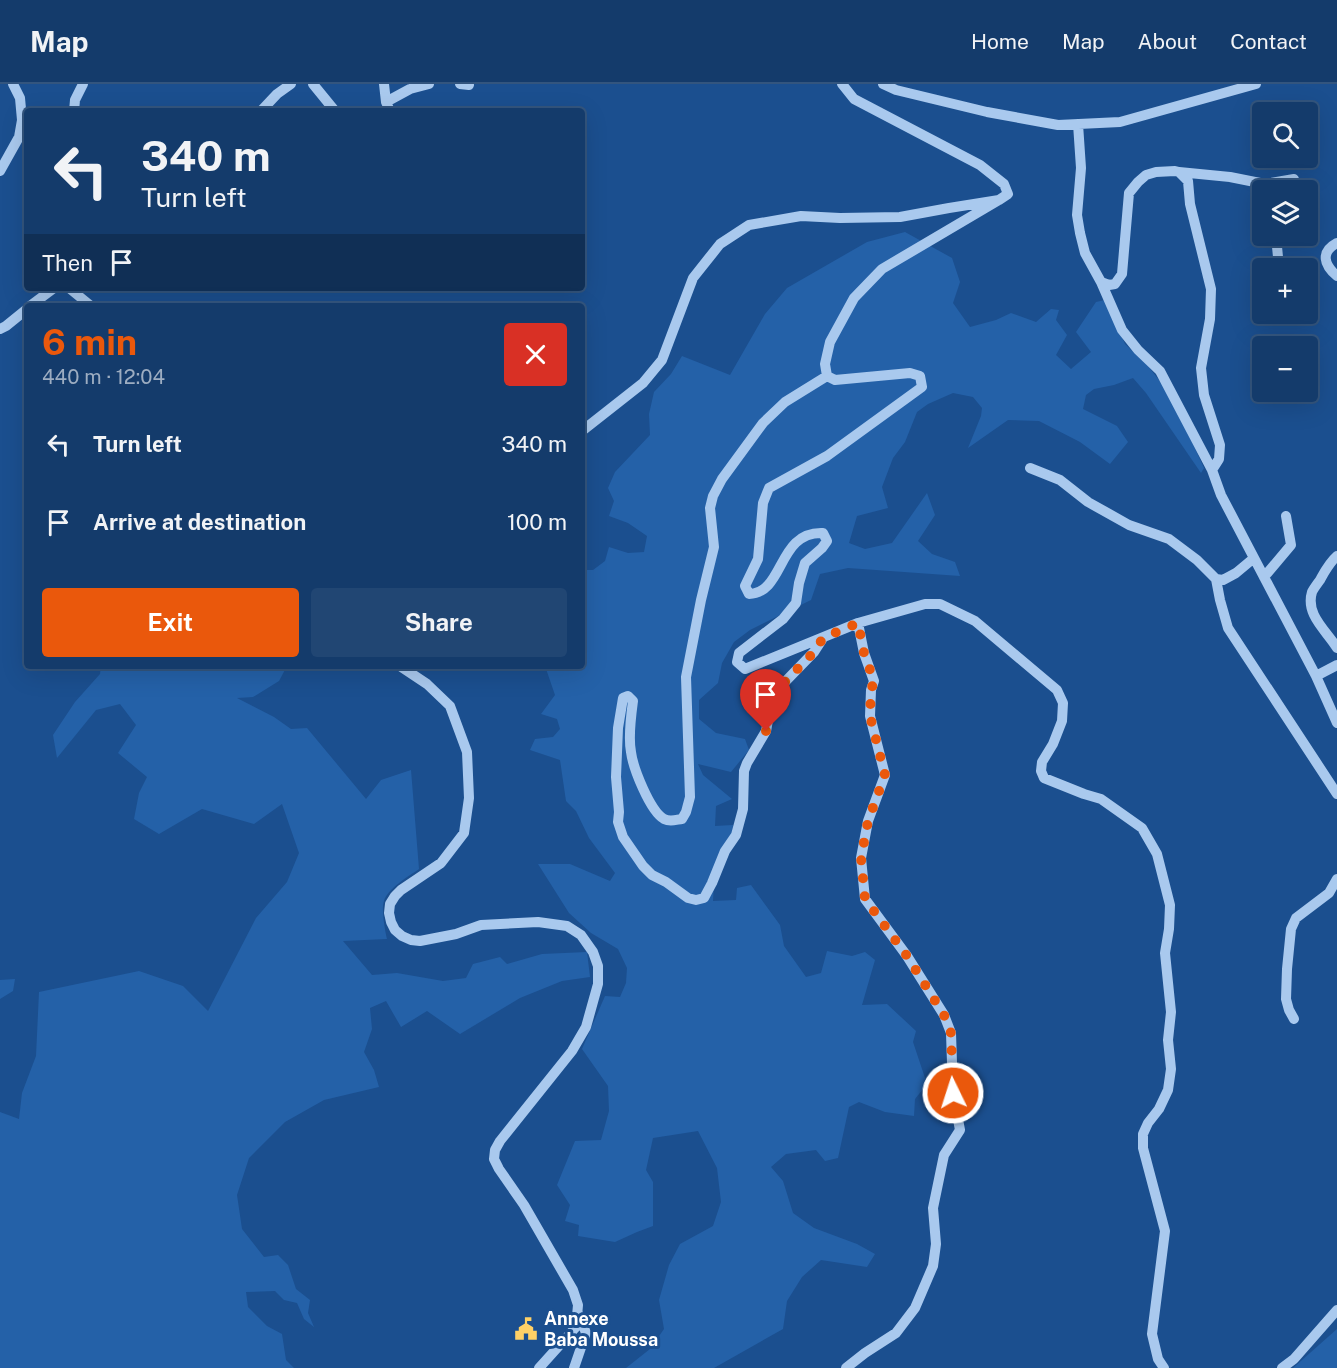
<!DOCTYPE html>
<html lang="en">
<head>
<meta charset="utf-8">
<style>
  body { margin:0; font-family:"Public Sans",sans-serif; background:#214673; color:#f1f3f6; height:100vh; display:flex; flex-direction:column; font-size:22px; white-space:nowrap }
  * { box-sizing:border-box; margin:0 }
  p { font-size:20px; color:#9dadc1 }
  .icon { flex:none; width:33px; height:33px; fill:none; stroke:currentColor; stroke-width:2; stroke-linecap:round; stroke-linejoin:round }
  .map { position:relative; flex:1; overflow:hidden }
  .panel { position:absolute; left:24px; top:219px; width:561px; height:366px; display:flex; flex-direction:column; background:#143b6b; border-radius:6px; box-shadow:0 6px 24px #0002,0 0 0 2px #33557e }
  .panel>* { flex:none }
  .hud { position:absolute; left:24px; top:24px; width:561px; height:183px; border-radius:6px; box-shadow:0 6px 24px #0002,0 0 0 2px #33557e; background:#143b6b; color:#f1f3f6; overflow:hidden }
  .buttons { position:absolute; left:1252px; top:18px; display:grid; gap:12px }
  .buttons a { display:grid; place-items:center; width:66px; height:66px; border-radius:6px; background:#143b6b; box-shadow:0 6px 24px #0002,0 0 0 2px #33557e; font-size:30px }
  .pin { position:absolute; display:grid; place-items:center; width:51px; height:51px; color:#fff; margin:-62px -26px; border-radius:50% 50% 50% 0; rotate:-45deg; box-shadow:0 0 6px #0007 }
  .pin .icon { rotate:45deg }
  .me { position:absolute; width:66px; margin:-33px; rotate:356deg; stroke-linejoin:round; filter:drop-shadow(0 0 4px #0008) }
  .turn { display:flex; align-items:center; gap:21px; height:126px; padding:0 18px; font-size:27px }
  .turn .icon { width:78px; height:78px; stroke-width:2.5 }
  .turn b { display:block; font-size:42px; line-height:51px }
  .then { display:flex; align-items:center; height:57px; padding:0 18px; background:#0003; gap:12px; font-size:22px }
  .round { display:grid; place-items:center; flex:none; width:63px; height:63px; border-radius:6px; background:#214673 }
  .head { display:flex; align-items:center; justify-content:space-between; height:102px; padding:0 18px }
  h1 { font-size:36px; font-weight:700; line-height:45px; color:#ea580c }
  .button { display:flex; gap:12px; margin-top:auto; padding:12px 18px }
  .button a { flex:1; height:69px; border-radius:6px; background:#ea580c; color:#fff; font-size:24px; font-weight:700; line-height:69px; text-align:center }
  .button a+a { background:#214673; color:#f1f3f6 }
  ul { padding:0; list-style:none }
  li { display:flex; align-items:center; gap:18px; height:78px; padding:0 18px }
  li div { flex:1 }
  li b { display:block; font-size:22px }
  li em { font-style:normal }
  header { display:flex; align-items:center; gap:36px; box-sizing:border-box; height:84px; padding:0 30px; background:#143b6b; border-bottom:2px solid #33557e }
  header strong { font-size:28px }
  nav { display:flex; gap:33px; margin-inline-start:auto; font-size:21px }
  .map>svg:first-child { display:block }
  .green { fill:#2461a8 }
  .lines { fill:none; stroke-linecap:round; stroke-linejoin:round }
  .minor { stroke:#a9c9ee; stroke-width:10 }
  .route { stroke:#ea580c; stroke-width:10; stroke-dasharray:0 18 }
  .labels { text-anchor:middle; stroke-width:6; stroke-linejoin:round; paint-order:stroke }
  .poi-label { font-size:18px; font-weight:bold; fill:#fff; stroke:#1b4f8f; text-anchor:start }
</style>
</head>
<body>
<header>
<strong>Map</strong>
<nav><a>Home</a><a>Map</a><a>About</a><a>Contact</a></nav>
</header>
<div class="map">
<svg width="1337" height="1284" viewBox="0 0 1337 1284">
  <rect width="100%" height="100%" fill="#1b4f8f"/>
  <!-- green -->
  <path class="green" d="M905,148L952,174L960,198L953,219L970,243L996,236L1011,229L1036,238L1051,225L1059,226L1056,236L1067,251L1056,271L1071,285L1091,268L1076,248L1096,218L1105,216L1125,260L1148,282L1170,310L1204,384L1201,389L1146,309L1133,294L1114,301L1094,305L1086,311L1083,325L1117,342L1128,358L1110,380L1080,358L1039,337L1008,336L968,364L981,332L982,324L973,313L953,309L928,320L917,328L905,358L893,374L882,403L888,424L857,432L849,459L865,465L892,459L927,409L935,431L918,457L932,470L955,478L960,492L848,484L820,490L811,516L750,546L734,558L722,579L718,599L699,616V635L716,649L745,655L749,666L731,688L698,680L703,691L732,715L716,722L715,742L733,741L730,769L715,783L713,817L736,816L737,804L751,801L780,841L784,862L806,893L821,889L827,867L852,872L865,868L875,876L862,921L887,920L916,947L913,958L927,1000L915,1015L914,1032L885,1028L859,1018L849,1023L838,1074L825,1077L816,1066L786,1070L771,1083L783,1097L793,1129L814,1144L857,1160L875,1170L867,1183L821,1176L802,1193L787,1217L783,1245L714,1284H626L650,1265L664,1245L659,1216L669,1181L680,1160L713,1142L721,1118L717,1084L698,1047L653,1054L646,1086L653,1098V1142L637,1148L615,1158L578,1152L579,1141L565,1137L570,1121L557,1101L575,1057L601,1056L609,1027L608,1002L582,965L605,912L620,913L626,899L627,884L618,865L591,849L569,829L538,780H570L610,797L615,789L589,754L576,727L566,717L560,676L530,666L535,655L553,653L560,645L557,635L541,630L555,611L545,582H582V543L586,541L582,538V486H593L605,477L609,463L628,469L644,468L647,452L628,439L609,432L614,417L608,404L615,388L650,351L649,330L654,308L671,290L682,272L730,291L765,230L787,204L867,158Z
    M101,582H287L279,597L253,613L237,614L274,633L291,645L307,644L366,715L381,696L411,686L419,785C409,792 387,805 384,817C381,824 385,847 387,855L343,857L372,891L397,889L443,897L466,894L473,880L500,873L507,880L542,870L587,868L590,893L562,897L520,914L460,950L427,927L401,943L386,917L370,924L372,945L364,968L374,986L379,1003L324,1016L285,1038L249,1074L237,1111L242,1145L264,1173L278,1171L288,1181L296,1205L310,1216L308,1229L314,1243L304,1235L297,1219L284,1216L275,1207L246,1208L248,1223L267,1242L282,1250L286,1276L294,1284H0V1028L19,1035L22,1009L36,972L39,908L139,887L183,902L208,927L256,834L287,798L299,769L282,720L254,740L202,725L159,750L134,735L139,709L147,693L118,669L136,641L120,620L96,626L57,674L53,651L75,618L100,590Z
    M15,895L13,907L0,915V896Z
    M1337,1245V1284H1293Z"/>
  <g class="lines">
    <!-- minor -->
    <path class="minor" d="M313,0L335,27
      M384,0L386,18L390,27
      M460,0L469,1
      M883,0L896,6L987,28L1058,41L1120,38L1256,0
      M386,18L410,5L429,0
      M74,27L75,16L83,0
      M261,27L277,10L291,0
      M1078,40L1081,84L1077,131L1080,149L1085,169L1101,198L1109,201L1115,200L1122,190L1129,109L1138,98L1146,91L1156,88L1175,87L1179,88L1188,97L1190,120L1211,205L1210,235L1201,284L1204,311L1220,361L1219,375L1212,386
      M0,87L19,53L22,36L20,14L13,0
      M1179,88L1230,93L1265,100L1294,95
      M999,116L882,185L854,214L830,258L825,280L827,292L835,296L910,289L920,292L922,303L827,372L769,404L763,419L758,475L745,502L749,510C785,509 777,447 823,449L827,457L822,464L805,479L799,499L796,519L783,535L739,569L737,578L745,585L858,539L925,520H940L975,537L1057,606L1063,619L1062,637L1053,660L1042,678L1041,687L1044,694L1084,710L1101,715L1142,744L1157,770L1170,821L1169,845L1165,869L1171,928L1168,956L1171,985L1168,1006L1159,1025L1148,1039L1143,1050V1064L1165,1147L1152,1250L1158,1275L1164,1284
      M1276,152L1278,173
      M1337,159C1320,168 1324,181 1337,192
      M1101,198L1122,246L1138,266L1160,287L1212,386L1221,411L1316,592L1337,639
      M69,204L91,222
      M30,222L54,204
      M0,245L6,242L27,225
      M582,347L643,299L662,276L693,194L720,160L749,141L801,132L840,134L900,133L949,124L999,116L1008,110L1004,100L980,81L854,15L842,0
      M1030,384L1060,396L1088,418L1129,441L1169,455L1197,476L1216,495L1223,496L1236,489L1254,474
      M1337,472C1329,479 1325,487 1320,496C1318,499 1314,504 1312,508C1305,531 1327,547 1337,564
      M1264,493L1291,461L1286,432
      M1216,495L1220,516L1228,544L1337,710
      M823,554L814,568L780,603L771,620L766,647L747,679L744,687L743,725L736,751L725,767L712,799L704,814L696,816L688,814L666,798L652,791L643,782L623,753L618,738L619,728L616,693L618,644L623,614L628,612L633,617C631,632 628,653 631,668C633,684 650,727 664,735C670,738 675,736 682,735L686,728L690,713L686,593L701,516L714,463L710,424L713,412L722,395L763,339L785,318L827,292
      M400,582L427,600L450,622L467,668L469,714L464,749L441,779L401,806L395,812L390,820L389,829L391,838L395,846L402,852L411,856L420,857L456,850L481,841L538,838L567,842L581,851L593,868L598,882V900L586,943L572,967L500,1057L495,1066L494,1075L499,1085L524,1121L573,1206L578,1221L576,1243L539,1284
      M1316,592L1337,581
      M1294,935L1289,926L1286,915L1287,885L1291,845L1296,834L1329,809L1337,795
      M574,1284L586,1249L579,1231
      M846,1284L865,1269L896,1249L915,1224L933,1182L936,1160L933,1124L944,1071L960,1046L953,1009L951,949L944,931L907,872L865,815L861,774L868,737L885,691L870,632L871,606L874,597L864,569L858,539
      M1282,1284L1294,1275L1337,1226"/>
  </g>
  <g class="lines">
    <!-- route -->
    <path class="route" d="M766,647L771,620L780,603L814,568L823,554L858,539L864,569L874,597L871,606L870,632L885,691L868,737L861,774L865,815L907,872L944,931L951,949L953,1009"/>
  </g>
  <!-- icons -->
  <defs>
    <g id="civic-bare" transform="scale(1.8)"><path d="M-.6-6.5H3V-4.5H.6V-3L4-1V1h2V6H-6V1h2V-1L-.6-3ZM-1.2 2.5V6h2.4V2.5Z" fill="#ffd166" stroke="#1b4f8f" stroke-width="2.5" paint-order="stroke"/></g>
  </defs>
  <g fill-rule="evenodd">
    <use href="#civic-bare" x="526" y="1245"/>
  </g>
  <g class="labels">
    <!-- poi labels -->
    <g class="poi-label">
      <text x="544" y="1241">Annexe<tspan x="544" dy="21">Baba Moussa</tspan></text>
    </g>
  </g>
</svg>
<div class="buttons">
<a><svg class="icon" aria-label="search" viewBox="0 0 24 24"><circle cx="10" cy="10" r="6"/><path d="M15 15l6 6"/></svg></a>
<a><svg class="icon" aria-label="layers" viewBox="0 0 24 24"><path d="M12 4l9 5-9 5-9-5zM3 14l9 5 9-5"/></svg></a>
<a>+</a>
<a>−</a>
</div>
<div class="pin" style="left:766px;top:647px;background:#d93025"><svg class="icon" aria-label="arrive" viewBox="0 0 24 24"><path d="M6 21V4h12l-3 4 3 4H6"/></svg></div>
<svg class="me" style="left:953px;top:1009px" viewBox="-20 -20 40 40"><circle r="17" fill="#ea580c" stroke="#fff" stroke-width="3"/><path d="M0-11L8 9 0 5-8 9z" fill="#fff"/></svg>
<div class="hud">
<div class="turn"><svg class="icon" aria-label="left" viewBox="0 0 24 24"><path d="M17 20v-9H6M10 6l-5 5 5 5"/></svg><div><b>340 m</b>Turn left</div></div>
<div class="then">Then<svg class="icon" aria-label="arrive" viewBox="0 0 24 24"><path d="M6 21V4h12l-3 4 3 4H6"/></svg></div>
</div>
<section class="panel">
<div class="head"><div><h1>6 min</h1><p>440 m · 12:04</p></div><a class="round" style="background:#d93025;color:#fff"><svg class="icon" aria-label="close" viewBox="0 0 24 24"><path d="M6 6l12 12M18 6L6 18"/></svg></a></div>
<ul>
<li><svg class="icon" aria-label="left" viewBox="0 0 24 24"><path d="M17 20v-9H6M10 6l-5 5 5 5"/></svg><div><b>Turn left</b></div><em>340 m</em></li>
<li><svg class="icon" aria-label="arrive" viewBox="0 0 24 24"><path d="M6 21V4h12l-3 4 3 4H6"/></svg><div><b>Arrive at destination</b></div><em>100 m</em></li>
</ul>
<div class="button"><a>Exit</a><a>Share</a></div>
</section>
</div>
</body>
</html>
